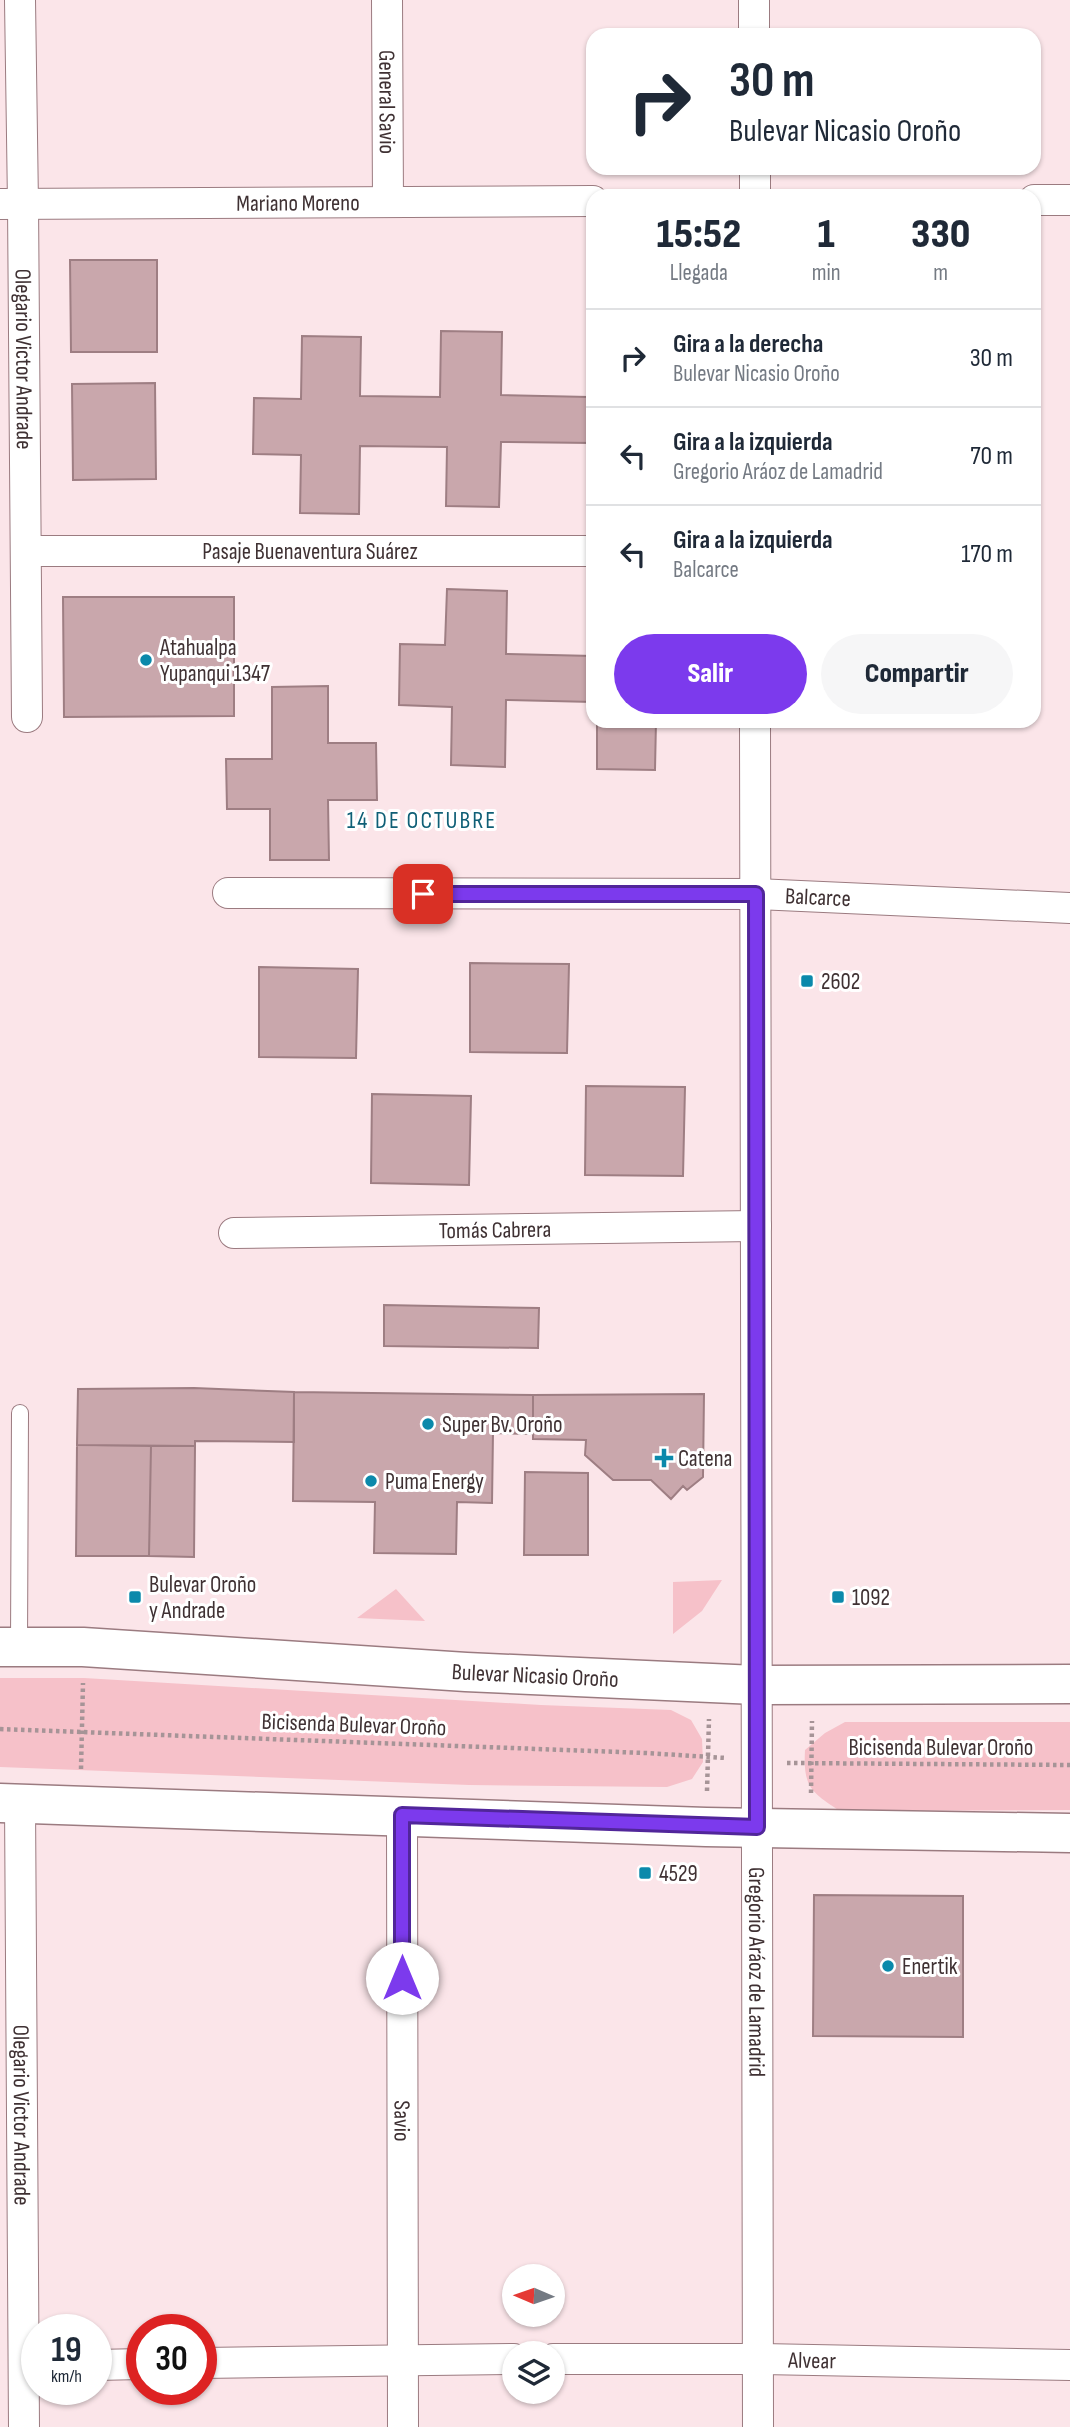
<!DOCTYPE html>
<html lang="es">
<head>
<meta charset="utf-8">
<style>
  body { margin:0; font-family:"Sofia Sans Condensed",sans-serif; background:#f6f6f7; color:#1f2937; height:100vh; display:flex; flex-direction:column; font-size:26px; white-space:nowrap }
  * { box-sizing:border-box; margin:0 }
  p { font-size:23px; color:#747a83 }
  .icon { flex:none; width:38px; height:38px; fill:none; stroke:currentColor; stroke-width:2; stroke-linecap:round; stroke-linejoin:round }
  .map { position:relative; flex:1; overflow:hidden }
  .details { position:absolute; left:586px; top:189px; width:455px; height:539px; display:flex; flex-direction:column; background:#fff; border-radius:21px; box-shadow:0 2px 5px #0004 }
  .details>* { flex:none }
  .top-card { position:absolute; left:586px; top:28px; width:455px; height:147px; border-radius:21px; box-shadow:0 2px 5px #0004; background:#fff; color:#1f2937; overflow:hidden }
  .needle { width:46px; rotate:272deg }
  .controls { position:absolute; left:502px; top:2264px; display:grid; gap:14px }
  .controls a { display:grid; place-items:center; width:63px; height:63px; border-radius:50%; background:#fff; box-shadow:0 2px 5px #0004; font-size:35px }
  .speed { position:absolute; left:21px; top:2314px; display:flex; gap:14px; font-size:35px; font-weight:700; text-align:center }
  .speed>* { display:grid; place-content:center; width:91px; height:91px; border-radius:50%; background:#fff; box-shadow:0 2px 5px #0004; line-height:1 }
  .speed small { font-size:18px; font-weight:400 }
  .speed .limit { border:10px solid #d22; background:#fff; color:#111 }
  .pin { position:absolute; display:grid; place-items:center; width:60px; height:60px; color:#fff; margin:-30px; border-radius:14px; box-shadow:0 4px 10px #0006 }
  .me { position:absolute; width:77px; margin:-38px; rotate:0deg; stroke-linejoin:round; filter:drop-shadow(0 0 5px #0008) }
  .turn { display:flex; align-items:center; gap:24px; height:147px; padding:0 28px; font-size:32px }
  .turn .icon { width:91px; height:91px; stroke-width:2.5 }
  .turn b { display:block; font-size:49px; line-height:60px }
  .eta { display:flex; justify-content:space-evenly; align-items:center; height:119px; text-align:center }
  .eta b { font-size:42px; font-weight:800; line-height:49px }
  .cta { display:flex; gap:14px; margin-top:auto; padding:14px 28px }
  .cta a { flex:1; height:80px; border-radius:42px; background:#7c3aed; color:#fff; font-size:28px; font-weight:800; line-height:80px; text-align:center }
  .cta a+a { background:#f6f6f7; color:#1f2937 }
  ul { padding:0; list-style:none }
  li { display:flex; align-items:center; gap:21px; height:98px; padding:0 28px; border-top:2px solid #e0e1e3 }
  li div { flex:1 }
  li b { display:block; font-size:26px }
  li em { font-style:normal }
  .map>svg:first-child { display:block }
  .green { fill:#f6c1c9 }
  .building { fill:#c9a7ac; stroke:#9e7e83; stroke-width:2 }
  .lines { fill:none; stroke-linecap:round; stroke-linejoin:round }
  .service-casing { stroke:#9b7b80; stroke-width:18 }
  .minor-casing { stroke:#9b7b80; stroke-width:32 }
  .primary-casing { stroke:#9b7b80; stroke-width:41 }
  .path { stroke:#a69497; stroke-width:4.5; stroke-dasharray:3.5 3.5; stroke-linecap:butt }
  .service { stroke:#fff; stroke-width:16 }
  .minor { stroke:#fff; stroke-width:30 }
  .primary { stroke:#fff; stroke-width:38 }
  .route-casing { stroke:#51269a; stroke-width:18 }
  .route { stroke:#7c3aed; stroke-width:12 }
  .poi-dot { fill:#0b89ab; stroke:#fff; stroke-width:2.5 }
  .labels { text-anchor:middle; stroke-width:6; stroke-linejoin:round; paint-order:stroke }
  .street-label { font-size:23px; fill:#3f3133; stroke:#fff }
  .poi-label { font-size:23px; fill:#3f3133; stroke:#fff; text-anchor:start }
  .neighbourhood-label { font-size:24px; letter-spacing:2px; fill:#0f5f76; stroke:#fff }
</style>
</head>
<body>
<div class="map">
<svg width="1070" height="2427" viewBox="0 0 1070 2427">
  <rect width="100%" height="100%" fill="#fbe5e9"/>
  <!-- green -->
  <path class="green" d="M722,1580L702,1611L673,1634V1582Z
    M396,1589L425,1621L357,1618Z
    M0,1678H84L541,1705L671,1710L691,1720L702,1739L703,1762L692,1779L667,1787L469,1785L0,1767Z
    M845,1722H1070V1810L840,1811C811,1792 803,1787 805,1750L825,1733Z"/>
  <!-- building -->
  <path class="building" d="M70,260H157V352H71Z
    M441,331L502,332L501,395L589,397L590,334H593V510H591L592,443L501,442L499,507L446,506L447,447L360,446L359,514L300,513L301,455L253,454L254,398L301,399L302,336L361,337L360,396L440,397Z
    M155,383L156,479L73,480L72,384Z
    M447,589L507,591L506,654L593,656V702L506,700L505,767L451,765L452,707L399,705L400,644L445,645Z
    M63,597H234V716L64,717Z
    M328,686V743H376L377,800H328L329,860H270V809H227L226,759H272V687Z
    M597,721H656L655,770L597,769Z
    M470,963L569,964L567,1053L470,1052Z
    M259,967L358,969L356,1058L259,1057Z
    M586,1086L685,1087L683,1176L585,1175Z
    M372,1094L471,1096L469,1185L371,1183Z
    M384,1305L539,1308L538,1348L384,1346Z
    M194,1388L294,1392V1442L195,1441V1446L77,1445L78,1389Z
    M294,1392L533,1395V1434L493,1433L492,1503L457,1502L456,1554L374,1553L375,1502L293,1501Z
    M704,1394L703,1477L687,1490L683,1486L671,1499L651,1480H613L585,1455L586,1440L533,1439V1395Z
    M77,1445L151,1446L149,1556H76Z
    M151,1446H195L194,1557L149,1556Z
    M525,1472L588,1473V1555H524Z
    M814,1895L963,1896V2037L813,2036Z"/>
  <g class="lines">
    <!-- service casing -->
    <g class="service-casing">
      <path id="service" d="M19,1647L20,1413"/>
    </g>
    <!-- minor casing -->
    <g class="minor-casing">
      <g id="minor">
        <path id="s1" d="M20,0L23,204L27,717"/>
        <path id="s2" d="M387,0L388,202"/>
        <path d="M754,0V35"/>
        <path d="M755,168V196"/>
        <path d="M1034,200H1070"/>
        <path id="s3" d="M0,204L593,201"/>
        <path id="s4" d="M26,551H593"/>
        <path id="s5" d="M755,721L758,2427"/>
        <path id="s6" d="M228,893L756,894L1070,908"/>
        <path id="s7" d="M234,1233L756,1226"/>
        <path id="s8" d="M20,1803L24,2427"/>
        <path id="s9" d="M402,1815L403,2427"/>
        <path id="s10" d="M553,2359H758L1070,2365"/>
        <path d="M201,2363L514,2359"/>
        <path d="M96,2365L142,2364"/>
      </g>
    </g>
    <!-- primary casing -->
    <g class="primary-casing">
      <g id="primary">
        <path id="s11" d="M0,1647H83L466,1672L756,1685L1070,1684"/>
        <path d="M0,1803L706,1827L1070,1833"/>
      </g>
    </g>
    <!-- path -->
    <path class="path" d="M0,1729L646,1753L726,1758
      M787,1763L1070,1765
      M81,1769L83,1683
      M707,1791L709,1719
      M811,1793L812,1721"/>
    <!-- service -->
    <use href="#service" class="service"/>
    <!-- minor -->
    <use href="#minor" class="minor"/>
    <!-- primary -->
    <use href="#primary" class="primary"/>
  </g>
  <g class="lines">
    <!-- route casing -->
    <g class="route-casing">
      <path id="route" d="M402,1978V1815L757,1827L756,894H423"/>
    </g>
    <!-- route -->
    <use href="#route" class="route"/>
  </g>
  <!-- markers -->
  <g class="poi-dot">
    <circle cx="146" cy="660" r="7"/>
    <rect x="800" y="974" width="14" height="14" rx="3.5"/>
    <circle cx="428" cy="1424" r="7"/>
    <path d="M660.5 1447.5h7v7h7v7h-7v7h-7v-7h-7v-7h7z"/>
    <circle cx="371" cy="1481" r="7"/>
    <rect x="128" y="1590" width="14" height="14" rx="3.5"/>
    <rect x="831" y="1590" width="14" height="14" rx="3.5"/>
    <rect x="638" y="1866" width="14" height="14" rx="3.5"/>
    <circle cx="888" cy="1966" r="7"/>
  </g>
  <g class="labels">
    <!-- street labels -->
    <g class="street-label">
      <text dy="8" stroke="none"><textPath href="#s2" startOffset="102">General Savio</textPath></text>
      <text dy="8" stroke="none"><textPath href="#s3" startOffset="298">Mariano Moreno</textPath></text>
      <text dy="8" stroke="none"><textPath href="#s1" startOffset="359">Olegario Victor Andrade</textPath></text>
      <text dy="8" stroke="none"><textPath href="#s4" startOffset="284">Pasaje Buenaventura Suárez</textPath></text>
      <text dy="8" stroke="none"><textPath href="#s6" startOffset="590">Balcarce</textPath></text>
      <text dy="8" stroke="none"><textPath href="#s7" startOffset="261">Tomás Cabrera</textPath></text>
      <text dy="8" stroke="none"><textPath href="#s11" startOffset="536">Bulevar Nicasio Oroño</textPath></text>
      <text transform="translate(354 1724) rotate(2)" y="8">Bicisenda Bulevar Oroño</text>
      <text x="941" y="1755">Bicisenda Bulevar Oroño</text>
      <text dy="8" stroke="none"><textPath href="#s5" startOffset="1251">Gregorio Aráoz de Lamadrid</textPath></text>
      <text dy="8" stroke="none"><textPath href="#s8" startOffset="312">Olegario Victor Andrade</textPath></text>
      <text dy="8" stroke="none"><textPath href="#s9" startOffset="306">Savio</textPath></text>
      <text dy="8" stroke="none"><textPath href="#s10" startOffset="259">Alvear</textPath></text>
    </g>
    <!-- poi labels -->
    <g class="poi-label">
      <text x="160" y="655">Atahualpa<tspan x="160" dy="26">Yupanqui 1347</tspan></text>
      <text x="821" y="989">2602</text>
      <text x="442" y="1432">Super Bv. Oroño</text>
      <text x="678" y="1466">Catena</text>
      <text x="385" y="1489">Puma Energy</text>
      <text x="149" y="1592">Bulevar Oroño<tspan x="149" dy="26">y Andrade</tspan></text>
      <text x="852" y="1605">1092</text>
      <text x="659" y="1881">4529</text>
      <text x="902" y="1974">Enertik</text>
    </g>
    <!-- neighbourhood labels -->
    <g class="neighbourhood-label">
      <text x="422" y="828">14 DE OCTUBRE</text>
    </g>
  </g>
</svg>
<div class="controls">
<a><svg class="needle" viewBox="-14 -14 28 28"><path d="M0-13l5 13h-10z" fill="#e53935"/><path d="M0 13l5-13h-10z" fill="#747a83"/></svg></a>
<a><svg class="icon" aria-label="layers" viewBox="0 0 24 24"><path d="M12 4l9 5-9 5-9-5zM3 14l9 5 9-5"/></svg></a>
</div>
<div class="speed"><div>19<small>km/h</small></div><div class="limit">30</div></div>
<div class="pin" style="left:423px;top:894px;background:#d93025"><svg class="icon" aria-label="arrive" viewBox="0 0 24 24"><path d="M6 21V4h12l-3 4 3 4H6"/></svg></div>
<svg class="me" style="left:402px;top:1978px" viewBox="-20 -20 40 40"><circle r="19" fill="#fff"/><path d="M0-13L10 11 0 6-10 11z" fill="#7c3aed"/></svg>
<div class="top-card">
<div class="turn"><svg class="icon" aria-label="right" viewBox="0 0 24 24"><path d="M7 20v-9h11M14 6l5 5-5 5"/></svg><div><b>30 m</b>Bulevar Nicasio Oroño</div></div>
</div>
<section class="details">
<div class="eta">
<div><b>15:52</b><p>Llegada</p></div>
<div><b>1</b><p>min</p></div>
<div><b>330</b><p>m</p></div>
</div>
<ul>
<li><svg class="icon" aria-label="right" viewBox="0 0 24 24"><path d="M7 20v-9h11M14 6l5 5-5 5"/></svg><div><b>Gira a la derecha</b><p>Bulevar Nicasio Oroño</p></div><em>30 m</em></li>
<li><svg class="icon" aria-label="left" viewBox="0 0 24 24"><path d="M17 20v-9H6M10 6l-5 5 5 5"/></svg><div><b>Gira a la izquierda</b><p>Gregorio Aráoz de Lamadrid</p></div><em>70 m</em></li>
<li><svg class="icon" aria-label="left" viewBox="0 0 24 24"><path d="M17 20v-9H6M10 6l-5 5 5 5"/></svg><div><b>Gira a la izquierda</b><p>Balcarce</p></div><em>170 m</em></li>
</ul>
<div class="cta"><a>Salir</a><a>Compartir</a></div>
</section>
</div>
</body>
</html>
